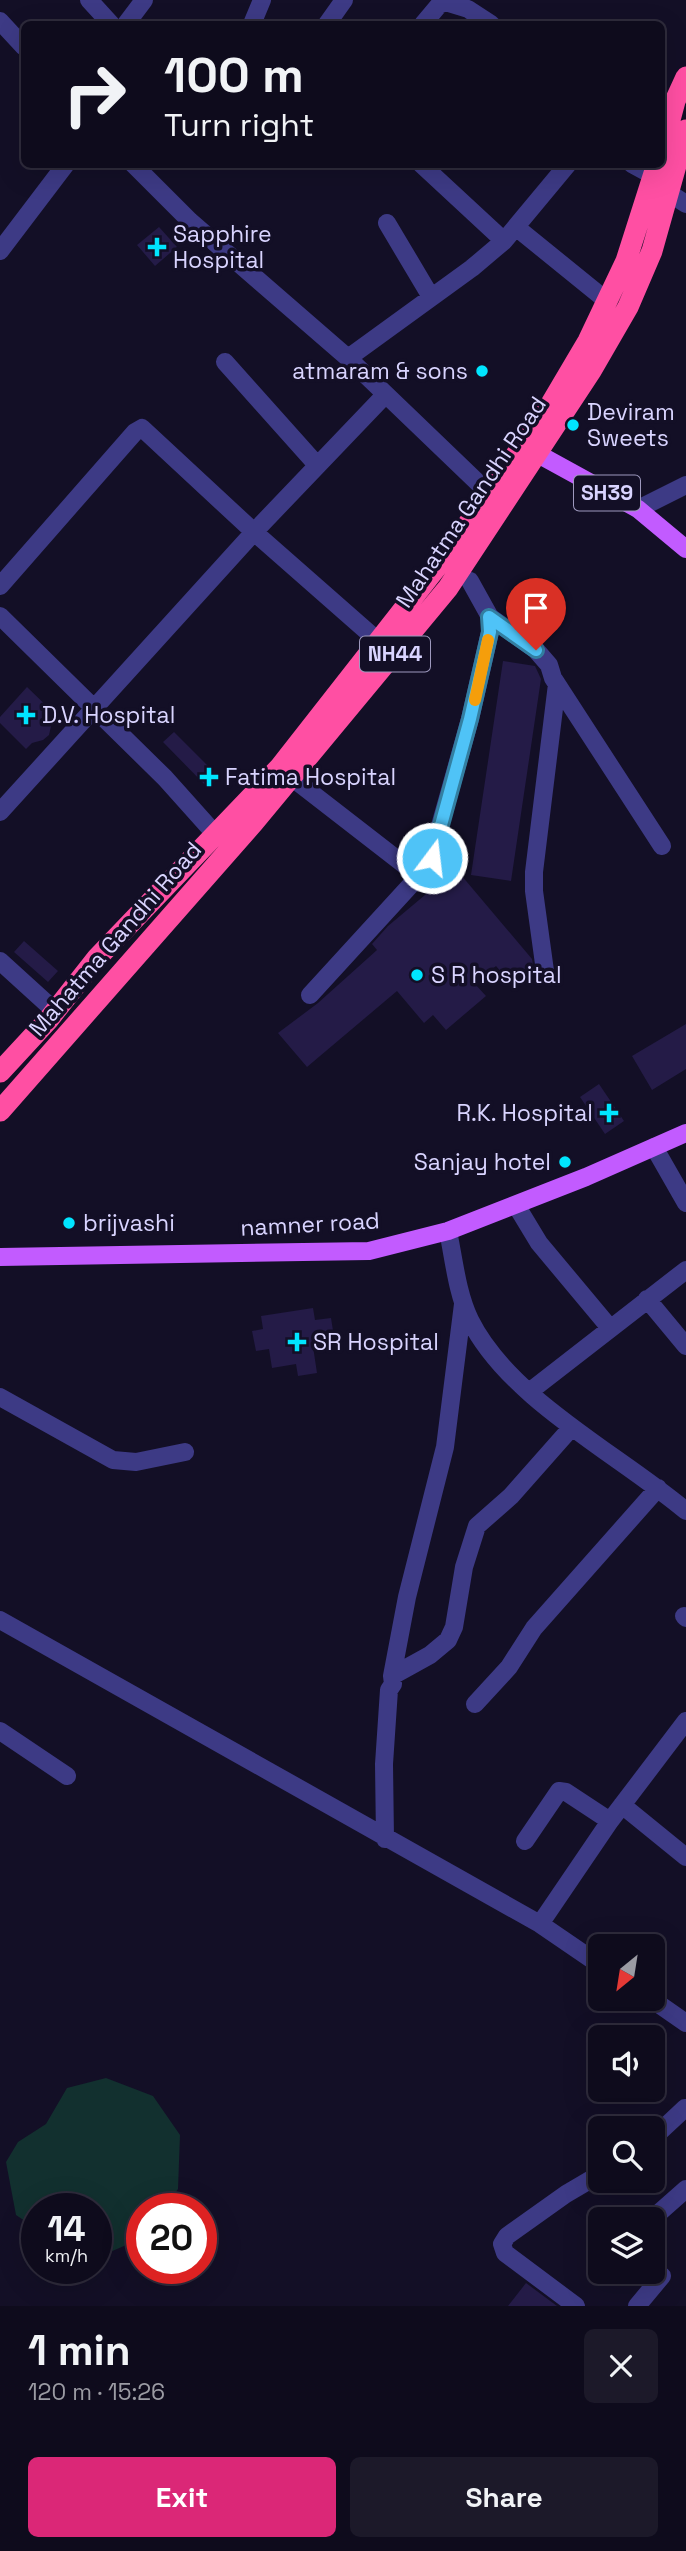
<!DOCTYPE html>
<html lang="en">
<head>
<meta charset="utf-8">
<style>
  body { margin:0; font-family:"Space Grotesk",sans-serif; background:#1c1929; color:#f1f3f6; height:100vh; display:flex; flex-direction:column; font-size:26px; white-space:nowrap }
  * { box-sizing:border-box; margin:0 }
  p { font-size:23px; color:#9b9ba3 }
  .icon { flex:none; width:38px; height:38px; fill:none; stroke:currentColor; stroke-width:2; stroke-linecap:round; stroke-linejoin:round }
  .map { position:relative; height:2306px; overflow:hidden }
  .side { display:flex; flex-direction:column; background:#0e0b1c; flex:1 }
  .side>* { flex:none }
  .hud { position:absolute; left:21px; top:21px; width:644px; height:147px; border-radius:10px; box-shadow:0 7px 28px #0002,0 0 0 2px #2e2b3b; background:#0e0b1c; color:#f1f3f6; overflow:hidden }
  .needle { width:46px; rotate:210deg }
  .buttons { position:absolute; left:588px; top:1934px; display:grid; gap:14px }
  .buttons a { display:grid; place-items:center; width:77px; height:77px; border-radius:10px; background:#0e0b1c; box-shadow:0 7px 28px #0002,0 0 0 2px #2e2b3b; font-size:35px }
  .speed { position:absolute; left:21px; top:2193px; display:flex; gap:14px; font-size:35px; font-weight:700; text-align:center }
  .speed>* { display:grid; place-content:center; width:91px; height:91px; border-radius:50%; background:#0e0b1c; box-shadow:0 7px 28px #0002,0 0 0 2px #2e2b3b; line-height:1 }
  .speed small { font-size:18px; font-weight:400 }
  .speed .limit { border:10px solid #d22; background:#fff; color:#111 }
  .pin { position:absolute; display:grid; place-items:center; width:60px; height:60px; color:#fff; margin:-72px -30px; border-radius:50% 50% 50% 0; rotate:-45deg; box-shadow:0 0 7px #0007 }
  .pin .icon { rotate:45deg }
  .me { position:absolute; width:77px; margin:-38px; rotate:15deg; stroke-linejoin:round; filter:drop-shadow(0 0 5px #0008) }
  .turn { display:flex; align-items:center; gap:24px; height:147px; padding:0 28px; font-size:32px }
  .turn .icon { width:91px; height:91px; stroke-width:2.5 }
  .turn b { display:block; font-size:49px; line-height:60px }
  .round { display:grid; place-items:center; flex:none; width:74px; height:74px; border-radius:10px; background:#1c1929 }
  .headline { display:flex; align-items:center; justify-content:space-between; height:119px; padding:0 28px }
  h1 { font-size:42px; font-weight:800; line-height:52px }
  .action { display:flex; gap:14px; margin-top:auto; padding:14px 28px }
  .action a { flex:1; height:80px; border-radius:10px; background:#db2777; color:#fff; font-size:28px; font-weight:800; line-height:80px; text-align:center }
  .action a+a { background:#1c1929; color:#f1f3f6 }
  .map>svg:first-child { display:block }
  .green { fill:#12302f }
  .building { fill:#241b47 }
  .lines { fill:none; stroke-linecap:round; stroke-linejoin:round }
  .minor { stroke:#3d3a85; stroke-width:18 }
  .major { stroke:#c25bff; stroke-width:18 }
  .highway { stroke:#ff4fa3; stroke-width:21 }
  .route-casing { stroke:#337fa1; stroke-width:18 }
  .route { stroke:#4fc3f7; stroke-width:12 }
  .slow { stroke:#f59e0b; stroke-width:12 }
  .poi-dot { fill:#00e5ff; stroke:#130f26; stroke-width:2.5 }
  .labels { text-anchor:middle; stroke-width:7; stroke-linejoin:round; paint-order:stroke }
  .shield { fill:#130f26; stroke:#9e99be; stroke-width:2 }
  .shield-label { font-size:21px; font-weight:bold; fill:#d9d4ff }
  .poi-label { font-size:23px; fill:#d9d4ff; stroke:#130f26; text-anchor:start }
  .street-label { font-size:23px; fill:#d9d4ff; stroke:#130f26 }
</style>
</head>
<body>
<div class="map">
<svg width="686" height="2306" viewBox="0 0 686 2306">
  <rect width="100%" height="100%" fill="#130f26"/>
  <!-- green -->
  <path class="green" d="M106,2078L153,2096L180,2135L178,2189L163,2208H142V2235L138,2240L96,2258V2208H37V2229L16,2215L6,2162L18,2142L46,2124L67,2088Z"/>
  <!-- building -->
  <path class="building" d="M159,227L177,247L155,266L137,245Z
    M503,661L535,666L541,679L511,881L471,875Z
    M27,687L57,716L52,722L49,735L43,740L32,743L26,749L0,723V717Z
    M174,732L219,777L208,788L163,742Z
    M456,869L532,959L533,965L511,983L496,966L475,984L486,996L446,1030L433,1015L424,1023L397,991L307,1067L278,1033L318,1003L377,950L372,944L388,926Z
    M24,941L58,971L48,982L14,952Z
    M686,1024V1069L652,1090L632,1056Z
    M599,1084L624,1121L605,1134L580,1097Z
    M313,1308L315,1320L331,1318L334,1337L312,1340L317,1373L298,1376L296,1364L272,1368L269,1349L256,1351L252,1331L263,1329L261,1316Z
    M526,2283L557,2306H508Z"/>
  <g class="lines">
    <!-- minor -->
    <path class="minor" d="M89,0L111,24
      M0,21L24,47
      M126,24L144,0
      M252,24L262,0
      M327,24L344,0
      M423,24L439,5L445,2L468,9L491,24
      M133,164L190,221L348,358L499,503
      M421,164L504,241
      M632,164L654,176
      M669,193L686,204
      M387,223L431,297
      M517,228L607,301
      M0,251L66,164
      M348,358L472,268L504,241L568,164
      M225,362L317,465
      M638,509L686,485
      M0,586L135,432L142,428L254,532L378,641
      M0,616L165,778L216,835
      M490,617L536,650L549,665L553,678L662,846
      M291,777L420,877
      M0,812L254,532L385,395
      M0,961L55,1011
      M545,971L534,891V872L557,684
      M310,995L429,865L470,719L490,632V617L470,581
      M654,1147L686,1203
      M516,1205L539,1243L610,1328
      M448,1231C454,1260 457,1293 470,1320C509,1399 620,1455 686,1511
      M647,1299L686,1346
      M529,1392L686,1270
      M0,1397L113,1460L136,1462L185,1452
      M684,1616L686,1618
      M0,1620L540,1924L600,1965
      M392,1676L430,1655L448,1640L454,1627L464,1567L477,1526L511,1496L572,1427
      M475,1704L509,1667L534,1628L658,1488
      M0,1731L67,1776
      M622,1805L686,1857
      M385,1839L384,1764L389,1690L393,1684L392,1676L407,1597L445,1447L463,1304
      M525,1841L559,1791L566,1792L610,1821
      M540,1924L610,1821L686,1721
      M650,1998L686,2023
      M653,2138L685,2108
      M652,2219L686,2189
      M576,2306L505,2253L502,2244L507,2236L566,2194L600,2174
      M637,2306L662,2276"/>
    <!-- major -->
    <path class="major" d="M527,448L638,509L686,549
      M0,1257L369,1251L448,1231L586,1177L686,1133"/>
    <!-- highway -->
    <path class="highway" d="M662,150L675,101L686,77
      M0,1072L49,1019L97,958L280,767L450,550L549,407L588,341L626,261L657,164
      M0,1111L254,822L448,588L591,371L628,307L652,251L686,130"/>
  </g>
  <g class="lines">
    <!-- route casing -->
    <g class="route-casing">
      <path id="route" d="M432,858L470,719L490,632L489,617L536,650"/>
    </g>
    <!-- route -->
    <use href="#route" class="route"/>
    <!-- slow -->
    <path class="slow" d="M475,700L488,640"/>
  </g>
  <!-- markers -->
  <g class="poi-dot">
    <path d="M153.5 236.5h7v7h7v7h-7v7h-7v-7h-7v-7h7z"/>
    <circle cx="482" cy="371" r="7"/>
    <circle cx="573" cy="425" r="7"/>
    <path d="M22.5 704.5h7v7h7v7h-7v7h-7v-7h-7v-7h7z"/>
    <path d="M205.5 766.5h7v7h7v7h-7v7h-7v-7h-7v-7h7z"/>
    <circle cx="417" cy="975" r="7"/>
    <path d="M605.5 1102.5h7v7h7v7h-7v7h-7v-7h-7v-7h7z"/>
    <circle cx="565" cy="1162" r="7"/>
    <circle cx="69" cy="1223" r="7"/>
    <path d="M293.5 1331.5h7v7h7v7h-7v7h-7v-7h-7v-7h7z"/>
  </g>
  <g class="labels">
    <!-- shield labels -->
    <g class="shield">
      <rect x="574" y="475.5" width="66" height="35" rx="5"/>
      <rect x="360" y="636.5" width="70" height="35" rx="5"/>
    </g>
    <g class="shield-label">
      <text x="607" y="500">SH39</text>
      <text x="395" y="661">NH44</text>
    </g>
    <!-- poi labels -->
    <g class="poi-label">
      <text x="173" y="242">Sapphire<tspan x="173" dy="26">Hospital</tspan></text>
      <text x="468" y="379" text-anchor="end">atmaram &amp; sons</text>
      <text x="587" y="420">Deviram<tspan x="587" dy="26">Sweets</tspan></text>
      <text x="42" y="723">D.V. Hospital</text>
      <text x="225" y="785">Fatima Hospital</text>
      <text x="431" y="983">S R hospital</text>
      <text x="593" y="1121" text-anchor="end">R.K. Hospital</text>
      <text x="551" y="1170" text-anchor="end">Sanjay hotel</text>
      <text x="83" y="1231">brijvashi</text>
      <text x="313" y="1350">SR Hospital</text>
    </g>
    <!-- street labels -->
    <g class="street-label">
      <text transform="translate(471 502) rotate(-56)" y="8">Mahatma Gandhi Road</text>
      <text transform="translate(115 939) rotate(-49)" y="8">Mahatma Gandhi Road</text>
      <text transform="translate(310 1224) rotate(-3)" y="8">namner road</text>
    </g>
  </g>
</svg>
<div class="buttons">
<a><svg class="needle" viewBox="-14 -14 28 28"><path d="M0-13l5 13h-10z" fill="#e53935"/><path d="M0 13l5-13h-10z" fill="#9b9ba3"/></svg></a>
<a><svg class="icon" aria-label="sound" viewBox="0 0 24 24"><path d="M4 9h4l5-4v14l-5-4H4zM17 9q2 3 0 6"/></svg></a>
<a><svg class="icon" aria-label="search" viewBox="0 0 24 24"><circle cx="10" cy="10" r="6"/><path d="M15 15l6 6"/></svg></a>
<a><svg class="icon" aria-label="layers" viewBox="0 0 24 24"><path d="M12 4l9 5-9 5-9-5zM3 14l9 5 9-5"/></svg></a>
</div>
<div class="speed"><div>14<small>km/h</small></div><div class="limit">20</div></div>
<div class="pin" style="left:536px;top:650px;background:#d93025"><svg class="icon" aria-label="arrive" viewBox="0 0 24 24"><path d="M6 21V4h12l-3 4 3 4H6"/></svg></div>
<svg class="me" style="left:432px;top:858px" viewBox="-20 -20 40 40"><circle r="17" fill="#4fc3f7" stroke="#fff" stroke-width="3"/><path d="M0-11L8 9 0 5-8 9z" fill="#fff"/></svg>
<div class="hud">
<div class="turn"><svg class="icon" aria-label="right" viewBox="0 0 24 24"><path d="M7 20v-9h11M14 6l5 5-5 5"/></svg><div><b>100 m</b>Turn right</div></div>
</div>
</div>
<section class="side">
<div class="headline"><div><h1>1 min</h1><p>120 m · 15:26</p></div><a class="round"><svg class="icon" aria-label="close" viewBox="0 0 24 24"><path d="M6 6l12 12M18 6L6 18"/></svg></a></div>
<div class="action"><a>Exit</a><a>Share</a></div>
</section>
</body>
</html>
